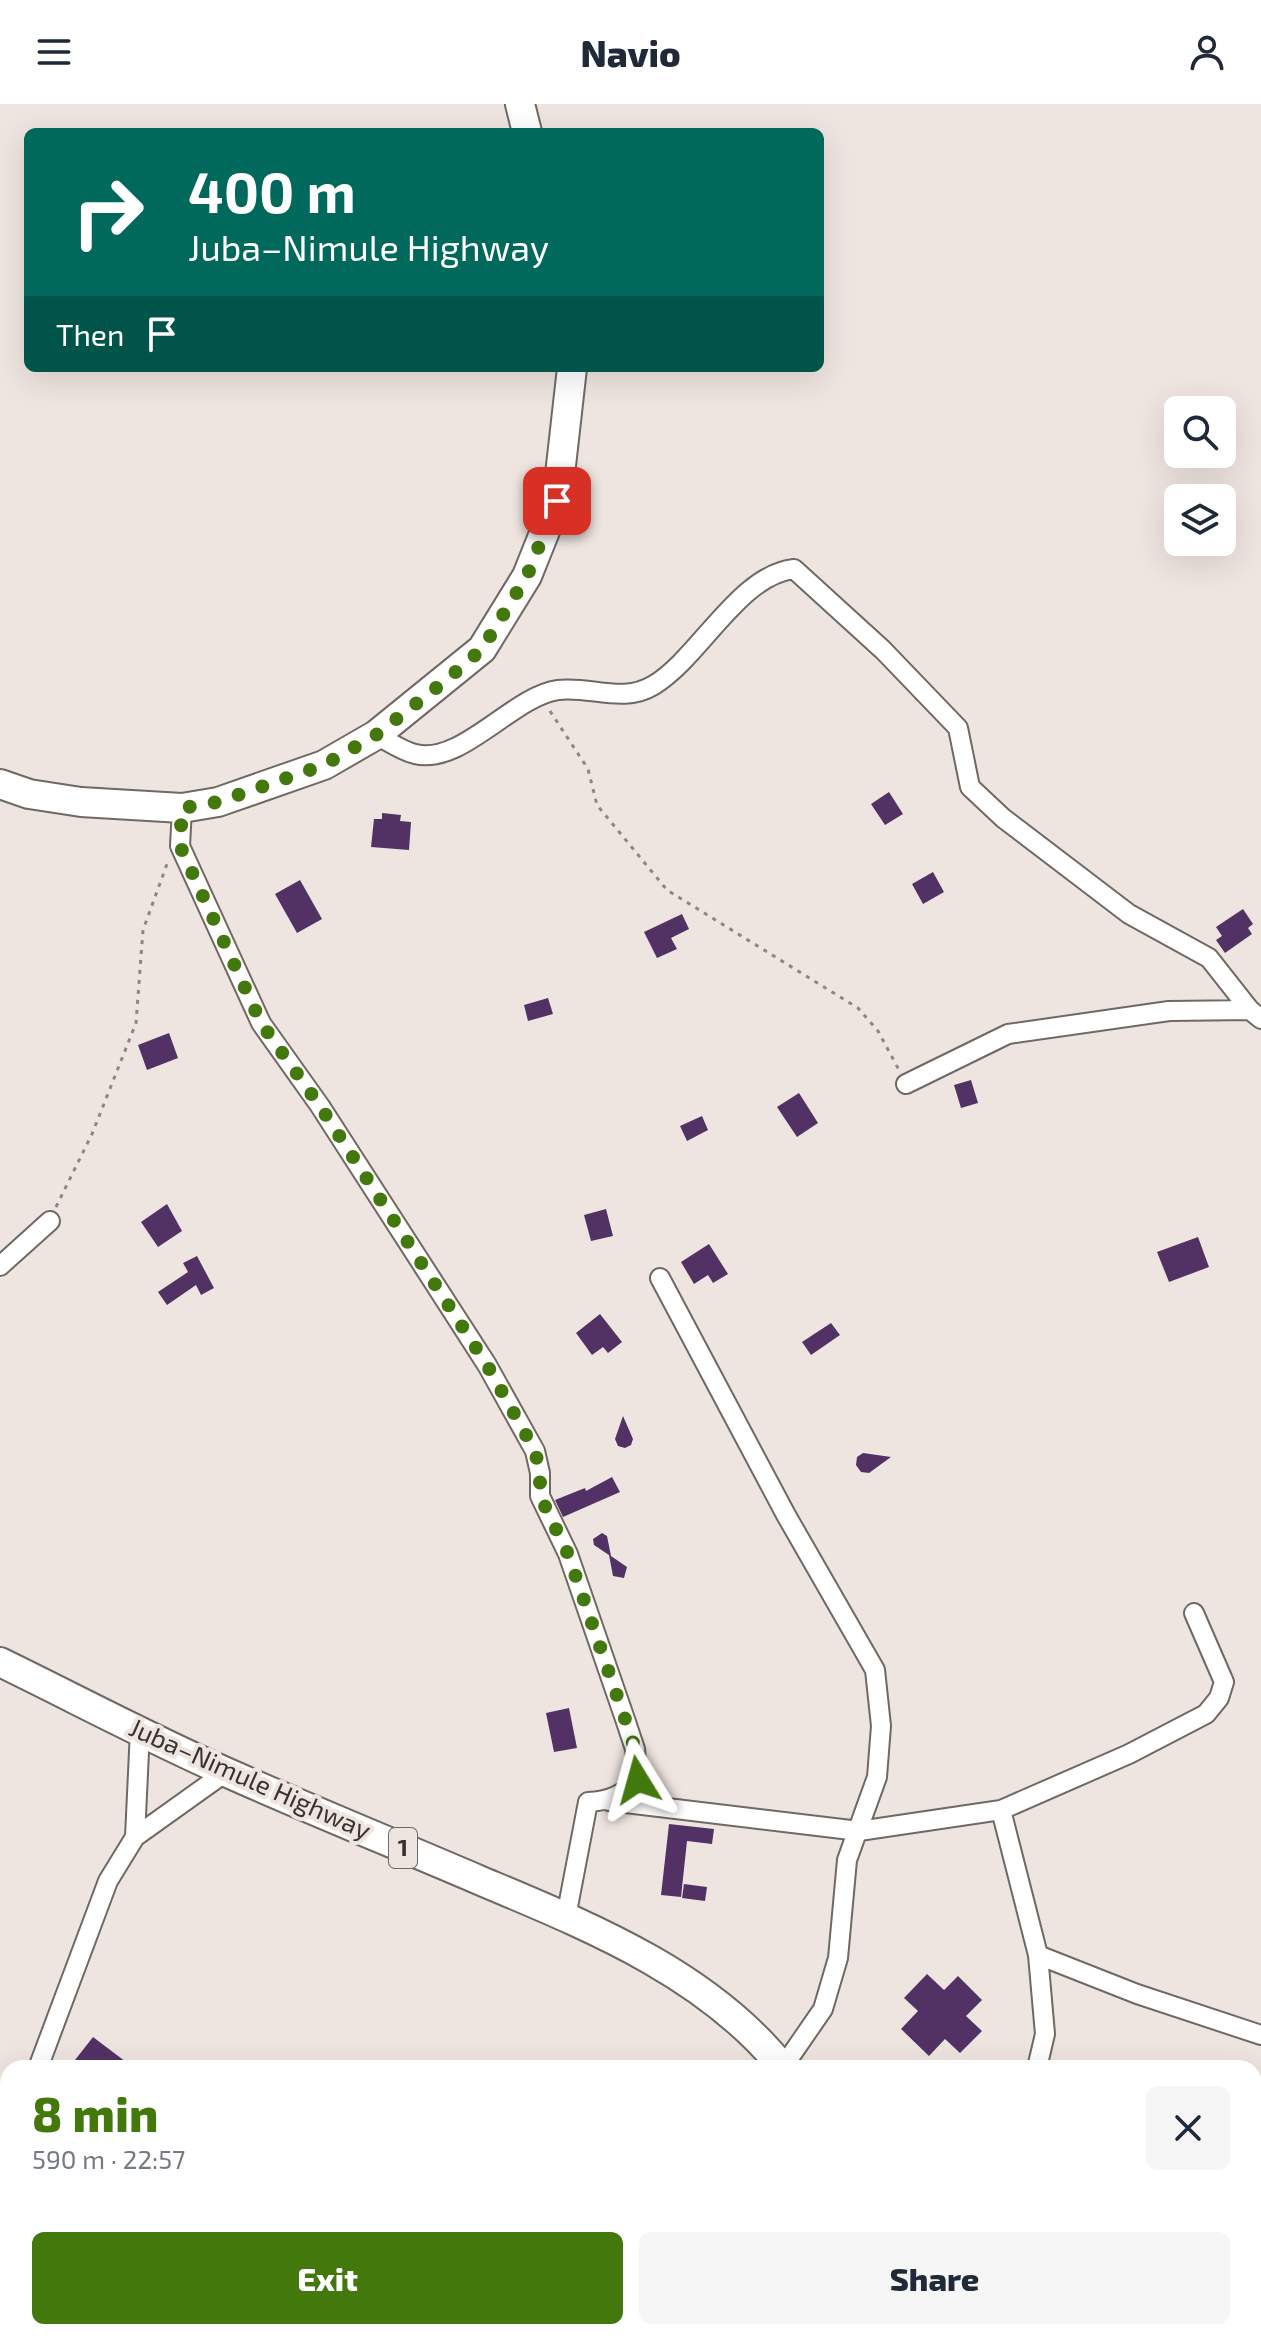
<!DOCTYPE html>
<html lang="en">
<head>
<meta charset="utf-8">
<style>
  body { margin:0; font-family:"Exo 2",sans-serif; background:#f6f6f7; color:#1f2937; height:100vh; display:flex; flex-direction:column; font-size:30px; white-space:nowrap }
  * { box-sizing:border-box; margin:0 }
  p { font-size:26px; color:#747a83 }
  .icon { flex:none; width:44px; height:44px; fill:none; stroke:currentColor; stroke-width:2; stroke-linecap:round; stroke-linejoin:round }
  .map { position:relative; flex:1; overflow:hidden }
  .panel { position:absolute; left:0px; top:1956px; width:1262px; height:280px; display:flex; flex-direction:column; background:#fff; border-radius:24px 24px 0 0; box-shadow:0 8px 32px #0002 }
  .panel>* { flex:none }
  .guide { position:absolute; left:24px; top:24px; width:800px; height:244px; border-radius:12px; box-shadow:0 8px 32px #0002; background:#00695c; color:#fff; overflow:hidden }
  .fabs { position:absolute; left:1164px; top:292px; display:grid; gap:16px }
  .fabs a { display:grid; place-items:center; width:72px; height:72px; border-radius:12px; background:#fff; box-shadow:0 8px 32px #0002; font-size:40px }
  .pin { position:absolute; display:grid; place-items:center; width:68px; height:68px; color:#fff; margin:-34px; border-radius:16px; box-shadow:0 4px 12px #0006 }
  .me { position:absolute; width:88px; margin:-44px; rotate:352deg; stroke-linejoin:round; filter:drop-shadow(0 0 6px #0008) }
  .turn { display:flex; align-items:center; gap:28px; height:168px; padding:0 32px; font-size:36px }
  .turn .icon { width:104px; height:104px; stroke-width:2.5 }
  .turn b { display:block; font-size:56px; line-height:68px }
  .then { display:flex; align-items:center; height:76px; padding:0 32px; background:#0003; gap:16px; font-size:30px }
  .round { display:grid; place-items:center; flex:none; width:84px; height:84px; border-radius:12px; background:#f6f6f7 }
  .summary { display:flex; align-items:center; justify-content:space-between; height:136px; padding:0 32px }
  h1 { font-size:48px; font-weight:800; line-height:60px; color:#43790c }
  .primary-button { display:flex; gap:16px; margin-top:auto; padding:16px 32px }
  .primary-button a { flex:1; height:92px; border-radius:12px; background:#43790c; color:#fff; font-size:32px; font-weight:800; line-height:92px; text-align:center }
  .primary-button a+a { background:#f6f6f7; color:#1f2937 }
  header { display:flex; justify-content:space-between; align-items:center; height:104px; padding:0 32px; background:#fff; font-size:36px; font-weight:800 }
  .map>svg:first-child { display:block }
  .building { fill:#523265 }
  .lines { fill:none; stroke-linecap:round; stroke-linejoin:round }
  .minor-casing { stroke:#706863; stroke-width:22 }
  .primary-casing { stroke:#706863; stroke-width:32 }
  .path { stroke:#8d8683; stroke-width:3; stroke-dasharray:4 6; stroke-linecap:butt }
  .minor { stroke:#fff; stroke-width:18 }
  .primary { stroke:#fff; stroke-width:28 }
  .route { stroke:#43790c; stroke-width:14; stroke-dasharray:0 25.2 }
  .labels { text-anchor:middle; stroke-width:8; stroke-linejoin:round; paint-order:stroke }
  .shield { fill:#efe5e0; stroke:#6e6866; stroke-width:2 }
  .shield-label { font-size:24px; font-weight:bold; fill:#373331 }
  .street-label { font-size:26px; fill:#373331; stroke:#efe5e0 }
</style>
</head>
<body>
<header><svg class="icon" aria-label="menu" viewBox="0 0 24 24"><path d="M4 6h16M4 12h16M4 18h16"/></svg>Navio<svg class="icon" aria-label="person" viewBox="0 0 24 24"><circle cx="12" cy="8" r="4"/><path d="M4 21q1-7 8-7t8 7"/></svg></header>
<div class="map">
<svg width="1261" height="2236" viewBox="0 0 1261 2236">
  <rect width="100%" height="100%" fill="#efe5e0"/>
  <!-- building -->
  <path class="building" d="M889,688L903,710L885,721L871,700Z
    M382,709L401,711L400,717L411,718L409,746L371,743L374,715H382Z
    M933,768L944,788L923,800L912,780Z
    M300,776L322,815L297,829L275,790Z
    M1243,805L1253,820L1248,824L1252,830L1225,849L1216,836L1222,832L1216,823Z
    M682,810L689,825L671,834L677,845L657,854L644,828Z
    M548,894L553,910L528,917L524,901Z
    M169,929L178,954L147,966L138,941Z
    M971,976L978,999L961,1004L954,981Z
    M799,989L818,1019L797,1033L777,1003Z
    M702,1012L708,1026L687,1037L680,1022Z
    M167,1100L182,1127L158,1143L141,1118Z
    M606,1105L613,1132L591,1137L584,1111Z
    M1198,1133L1209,1163L1169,1178L1157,1148Z
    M709,1140L728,1170L713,1179L708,1171L694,1180L681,1158Z
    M197,1152L214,1184L201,1191L196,1181L167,1201L158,1188L188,1168L183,1159Z
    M600,1210L622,1238L608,1249L603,1243L592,1251L576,1229Z
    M831,1219L840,1231L811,1251L802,1238Z
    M623,1312L633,1335L631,1341L625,1344L618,1342L615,1335Z
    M863,1349L891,1353L869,1369L861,1368L856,1361L857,1353Z
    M612,1373L620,1388L563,1413L555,1396L585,1384L586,1387Z
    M602,1429L607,1432L611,1452L627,1463L624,1474L613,1472L609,1451L594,1441L593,1435Z
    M569,1604L577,1644L554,1648L546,1609Z
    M669,1720L714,1725L712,1740L687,1737L681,1793L661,1791Z
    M684,1780L707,1783L705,1797L682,1794Z
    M927,1870L944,1886L958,1872L982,1896L966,1912L982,1927L960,1949L945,1935L929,1952L901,1925L918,1907L904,1894Z
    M93,1933L134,1964H86L75,1956Z"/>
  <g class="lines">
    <!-- minor casing -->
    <g class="minor-casing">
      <path id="minor" d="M376,631C388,637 402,647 415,650C461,662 513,592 558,586C592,582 623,600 654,581C700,553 739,471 794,465L883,546L958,624L970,683L1003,714L1129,810L1209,854L1250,906
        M182,704L180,742L261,919L320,1002L487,1261L535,1347L540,1369V1392L568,1450L625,1615L635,1645L638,1676C622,1691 610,1697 588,1698L566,1813
        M906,980L1008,930L1169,907L1250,906L1261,915
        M0,1162L50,1117
        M660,1174L786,1411L875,1566L881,1622L877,1673L847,1756L838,1854L823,1905L783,1963
        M609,1697L859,1727L1001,1706L1038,1851L1045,1930L1037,1964
        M1001,1706L1129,1650L1206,1610L1219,1594L1224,1578L1194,1509
        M135,1733L140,1626
        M1038,1851L1137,1890L1261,1931
        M38,1964L108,1777L135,1733L226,1668
        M0,2096L8,2066
        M66,2228L72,2236"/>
    </g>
    <!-- primary casing -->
    <g class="primary-casing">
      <path id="primary" d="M520,0L527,28
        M0,680L29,690L81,698L182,704L218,698L324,661L376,631L482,545L527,472L557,397L572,264
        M0,1558C76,1595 151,1635 228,1669C311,1706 395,1740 479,1776C588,1822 707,1869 783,1964
        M868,2228L870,2236"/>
    </g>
    <!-- path -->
    <path class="path" d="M550,607L588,665L597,701L667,786L858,904L878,927L899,966
      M56,1103L92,1030L136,919L143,826L167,760
      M123,2228L149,2236"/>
    <!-- minor -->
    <use href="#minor" class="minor"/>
    <!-- primary -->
    <use href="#primary" class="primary"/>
  </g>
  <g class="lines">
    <!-- route -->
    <path class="route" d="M557,397L527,472L482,545L445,577L376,631L324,661L218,698L182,704L180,742L261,919L320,1002L487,1261L535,1347L540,1369V1392L568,1450L625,1615L635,1645L638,1676"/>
  </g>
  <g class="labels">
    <!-- shield labels -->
    <rect class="shield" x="389" y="1724" width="28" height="40" rx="6"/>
    <g class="shield-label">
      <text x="403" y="1752">1</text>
    </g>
    <!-- street labels -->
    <g class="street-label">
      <text transform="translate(250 1675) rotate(24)" y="9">Juba–Nimule Highway</text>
    </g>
  </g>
</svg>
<div class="fabs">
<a><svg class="icon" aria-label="search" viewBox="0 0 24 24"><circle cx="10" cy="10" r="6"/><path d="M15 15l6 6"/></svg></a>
<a><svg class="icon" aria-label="layers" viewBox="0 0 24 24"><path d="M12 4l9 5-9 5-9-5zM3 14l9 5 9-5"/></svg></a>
</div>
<div class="pin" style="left:557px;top:397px;background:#d93025"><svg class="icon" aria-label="arrive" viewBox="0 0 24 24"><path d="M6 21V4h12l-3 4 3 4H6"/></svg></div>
<svg class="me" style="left:638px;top:1676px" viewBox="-20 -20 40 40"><path d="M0-17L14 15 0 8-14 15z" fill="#43790c" stroke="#fff" stroke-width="4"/></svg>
<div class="guide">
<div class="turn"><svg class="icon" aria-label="right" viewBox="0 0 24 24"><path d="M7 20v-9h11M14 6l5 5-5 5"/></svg><div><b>400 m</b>Juba–Nimule Highway</div></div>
<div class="then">Then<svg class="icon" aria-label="arrive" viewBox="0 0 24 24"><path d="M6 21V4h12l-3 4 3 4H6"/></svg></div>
</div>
<section class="panel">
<div class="summary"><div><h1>8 min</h1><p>590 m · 22:57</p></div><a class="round"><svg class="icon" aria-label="close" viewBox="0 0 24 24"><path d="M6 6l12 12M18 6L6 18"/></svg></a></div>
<div class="primary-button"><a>Exit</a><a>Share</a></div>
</section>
</div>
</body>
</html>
